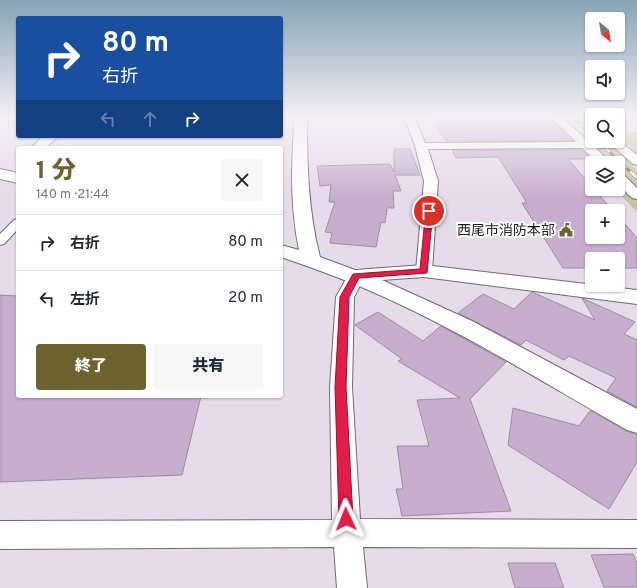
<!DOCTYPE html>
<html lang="ja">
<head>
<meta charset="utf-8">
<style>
  body { margin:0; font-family:Overpass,"Noto Sans JP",sans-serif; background:#f6f6f7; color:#1f2937; height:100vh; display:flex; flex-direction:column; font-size:15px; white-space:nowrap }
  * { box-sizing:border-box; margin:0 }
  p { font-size:13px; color:#747a83 }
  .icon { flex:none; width:22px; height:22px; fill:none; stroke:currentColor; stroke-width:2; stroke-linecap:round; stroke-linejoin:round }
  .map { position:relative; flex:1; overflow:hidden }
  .sheet { position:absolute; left:16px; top:146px; width:267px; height:252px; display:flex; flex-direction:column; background:#fff; border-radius:4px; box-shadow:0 1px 3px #0004 }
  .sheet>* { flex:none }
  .top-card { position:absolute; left:16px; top:16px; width:267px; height:122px; border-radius:4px; box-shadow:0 1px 3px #0004; background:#1a4fa0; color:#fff; overflow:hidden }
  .needle { width:26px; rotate:150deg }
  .buttons { position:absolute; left:585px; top:12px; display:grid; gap:8px }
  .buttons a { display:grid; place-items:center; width:40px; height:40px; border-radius:4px; background:#fff; box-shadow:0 1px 3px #0004; font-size:20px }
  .pin { position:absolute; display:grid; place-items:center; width:34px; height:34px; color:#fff; margin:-17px; border:2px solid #fff; border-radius:50%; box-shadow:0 1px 4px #0007 }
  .me { position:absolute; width:44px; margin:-22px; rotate:358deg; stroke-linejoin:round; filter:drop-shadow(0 0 3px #0008) }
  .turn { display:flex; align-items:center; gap:14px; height:84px; padding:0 20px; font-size:18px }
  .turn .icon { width:52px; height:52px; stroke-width:2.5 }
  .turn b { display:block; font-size:28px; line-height:34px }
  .lanes { display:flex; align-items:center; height:38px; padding:0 20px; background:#0003; justify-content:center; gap:20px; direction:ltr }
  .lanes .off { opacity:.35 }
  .round { display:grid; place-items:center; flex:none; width:42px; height:42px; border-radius:4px; background:#f6f6f7 }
  .headline { display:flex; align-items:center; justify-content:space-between; height:68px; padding:0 20px }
  h1 { font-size:24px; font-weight:800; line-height:30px; color:#6c6330 }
  .cta { display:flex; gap:8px; margin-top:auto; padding:8px 20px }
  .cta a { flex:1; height:46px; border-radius:4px; background:#6c6330; color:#fff; font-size:16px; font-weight:800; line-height:46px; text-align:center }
  .cta a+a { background:#f6f6f7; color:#1f2937 }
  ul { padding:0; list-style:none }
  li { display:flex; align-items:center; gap:12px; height:56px; padding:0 20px; border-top:1px solid #e0e1e3 }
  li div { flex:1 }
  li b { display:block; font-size:15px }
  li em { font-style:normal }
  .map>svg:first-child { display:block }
  .green { fill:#c8c19d }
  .building { fill:#c7aece; stroke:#998e9b }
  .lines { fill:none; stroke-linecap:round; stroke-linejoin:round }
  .pedestrian-casing { stroke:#736975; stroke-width:2 }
  .minor-casing { stroke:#736975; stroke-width:2 }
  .tertiary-casing { stroke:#736975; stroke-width:2 }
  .pedestrian { fill:#fff; fill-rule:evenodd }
  .minor { fill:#fff; fill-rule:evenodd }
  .tertiary { fill:#fff; fill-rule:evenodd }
  .rail-far1-casing { stroke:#736d75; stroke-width:3 }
  .rail-casing { stroke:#736d75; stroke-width:3.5 }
  .rail-far1 { stroke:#fff; stroke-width:2; stroke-dasharray:5.5; stroke-linecap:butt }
  .rail { stroke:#fff; stroke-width:2.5; stroke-dasharray:7; stroke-linecap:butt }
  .route { fill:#e11d48; stroke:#92132f }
  .labels { text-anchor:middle; stroke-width:4; stroke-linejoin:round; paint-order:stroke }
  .poi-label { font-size:14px; fill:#1e1a1f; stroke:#fff; text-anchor:end }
</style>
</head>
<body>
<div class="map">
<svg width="637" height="588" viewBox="0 0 637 588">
  <rect width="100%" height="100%" fill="#e6dbe9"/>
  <!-- green -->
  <path class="green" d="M618,132H637V154L629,145L606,142L605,141H618Z
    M616,149L637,170V191L618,172V163H608L595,150Z
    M618,182L637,201V212L615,189H618Z"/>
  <!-- building -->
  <path class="building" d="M434,116H540L544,119H551L572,141H446L440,133Z
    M394,149H410L420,175H395L401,191H393L394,208H387L385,223L381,222L376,247L330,243L332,233L325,232L335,202H329L331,185L320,186L317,166L390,164L394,172Z
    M452,150H582L591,159H568L592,187V189H594L613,211H592V237H618V216L637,238V268H618V259H592V268H563L522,203H527L498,157L456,158Z
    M532,292L595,320L582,298L635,322L624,334L637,340V407L607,391L616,378L569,356L564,360L526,340L521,345L458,313L483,294L514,309Z
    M0,295L18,296V396H201L182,475L0,482Z
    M378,312L423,341L441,326L506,362L470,399L511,511L402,516L396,489H403L397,446H429L417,400L460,398L398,361L402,359L355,325Z
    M513,408L579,426L589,412L592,411L626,431L637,434V462L609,509L508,445Z
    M633,554L637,563V587H604L591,555Z
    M508,563H555L564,588H515Z"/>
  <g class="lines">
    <!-- pedestrian casing -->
    <g class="pedestrian-casing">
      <path id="pedestrian" d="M18,219V229L4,244L0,245V234L14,220Z"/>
    </g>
    <!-- minor casing -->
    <g class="minor-casing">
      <path id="minor" d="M404,116H414L425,143L576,142L550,116H561L589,142L622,143L637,155V165L633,164L615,148H596L610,163H597L583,148L428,149L438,181L432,271L430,275L424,276L418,275L416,271L424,181L415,146Z
        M618,173L623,174L637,188V199L632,198L618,184Z
        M356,271L362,272L365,276L354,297L352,387L360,519L637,520V548L363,547L367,588H337L334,547L0,549V521L332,520L330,387L336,297L350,272Z"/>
    </g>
    <!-- tertiary casing -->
    <g class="tertiary-casing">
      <path id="tertiary" d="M295,116H307C307,164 308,211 320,257L355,270L424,265L637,290V304L424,277L382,280L472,321L637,409V433L627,430C541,381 457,328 366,289C338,277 310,267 281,257V245L299,250C290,207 291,160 295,116Z
        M43,136H58L46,148H31Z
        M0,169L18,173V183L0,179Z"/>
    </g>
    <!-- pedestrian -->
    <use href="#pedestrian" class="pedestrian"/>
    <!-- minor -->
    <use href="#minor" class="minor"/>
    <!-- tertiary -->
    <use href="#tertiary" class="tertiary"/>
    <!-- rail-far1 casing -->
    <g class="rail-far1-casing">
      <path id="rail-far1" d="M572,116L592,135
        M598,141L633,174"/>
    </g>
    <!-- rail casing -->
    <g class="rail-casing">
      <path id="rail" d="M632,173L637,178"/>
    </g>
    <!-- rail-far1 -->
    <use href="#rail-far1" class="rail-far1"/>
    <!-- rail -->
    <use href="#rail" class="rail"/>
  </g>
  <!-- sky -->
  <linearGradient id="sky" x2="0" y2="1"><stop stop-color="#86a4b5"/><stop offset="0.59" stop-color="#f4eff5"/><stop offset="1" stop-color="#f4eff5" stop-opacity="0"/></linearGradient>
  <rect width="637" height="198" fill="url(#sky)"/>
  <!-- route -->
  <path class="route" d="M426,209H432L433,211L427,273L359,278L349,297L346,387L353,519L351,523L346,525L341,523L339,519L335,387L340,297L353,274L420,269Z"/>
  <!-- icons -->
  <defs>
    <g id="civic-bare" transform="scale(1.08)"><path d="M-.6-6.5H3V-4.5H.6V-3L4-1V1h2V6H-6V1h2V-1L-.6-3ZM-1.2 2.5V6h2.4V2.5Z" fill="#6c6330" stroke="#fff" stroke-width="2.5" paint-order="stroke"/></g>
  </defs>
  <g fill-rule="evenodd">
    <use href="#civic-bare" x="566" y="230"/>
  </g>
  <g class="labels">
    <!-- poi labels -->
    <g class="poi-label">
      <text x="555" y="235">西尾市消防本部</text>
    </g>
  </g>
</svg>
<div class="buttons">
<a><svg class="needle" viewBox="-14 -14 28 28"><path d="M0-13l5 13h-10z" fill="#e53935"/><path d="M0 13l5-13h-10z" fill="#747a83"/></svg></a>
<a><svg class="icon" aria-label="sound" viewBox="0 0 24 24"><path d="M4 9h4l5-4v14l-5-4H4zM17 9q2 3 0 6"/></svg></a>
<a><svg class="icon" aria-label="search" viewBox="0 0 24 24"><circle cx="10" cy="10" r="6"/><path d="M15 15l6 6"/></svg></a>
<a><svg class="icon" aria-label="layers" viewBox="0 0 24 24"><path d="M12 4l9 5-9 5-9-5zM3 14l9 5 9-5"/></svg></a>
<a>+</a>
<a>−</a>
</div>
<div class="pin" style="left:429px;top:211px;background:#d93025"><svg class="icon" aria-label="arrive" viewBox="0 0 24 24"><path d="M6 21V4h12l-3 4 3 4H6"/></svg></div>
<svg class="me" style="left:346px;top:519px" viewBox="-20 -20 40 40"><path d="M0-17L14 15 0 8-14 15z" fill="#e11d48" stroke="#fff" stroke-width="4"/></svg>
<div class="top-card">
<div class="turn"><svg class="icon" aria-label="right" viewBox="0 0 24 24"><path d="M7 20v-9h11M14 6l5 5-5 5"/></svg><div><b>80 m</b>右折</div></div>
<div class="lanes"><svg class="icon off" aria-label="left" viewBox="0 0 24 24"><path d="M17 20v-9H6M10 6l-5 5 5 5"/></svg><svg class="icon off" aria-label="ahead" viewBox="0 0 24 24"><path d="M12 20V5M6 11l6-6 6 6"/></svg><svg class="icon" aria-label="right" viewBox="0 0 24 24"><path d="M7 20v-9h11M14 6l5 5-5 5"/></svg></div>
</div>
<section class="sheet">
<div class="headline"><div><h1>1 分</h1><p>140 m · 21:44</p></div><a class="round"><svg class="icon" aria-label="close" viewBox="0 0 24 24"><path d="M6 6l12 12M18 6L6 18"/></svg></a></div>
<ul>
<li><svg class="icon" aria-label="right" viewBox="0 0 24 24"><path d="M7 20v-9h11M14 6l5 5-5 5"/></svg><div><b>右折</b></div><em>80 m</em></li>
<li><svg class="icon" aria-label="left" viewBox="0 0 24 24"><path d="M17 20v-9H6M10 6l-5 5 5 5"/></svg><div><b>左折</b></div><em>20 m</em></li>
</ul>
<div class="cta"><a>終了</a><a>共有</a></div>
</section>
</div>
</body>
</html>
